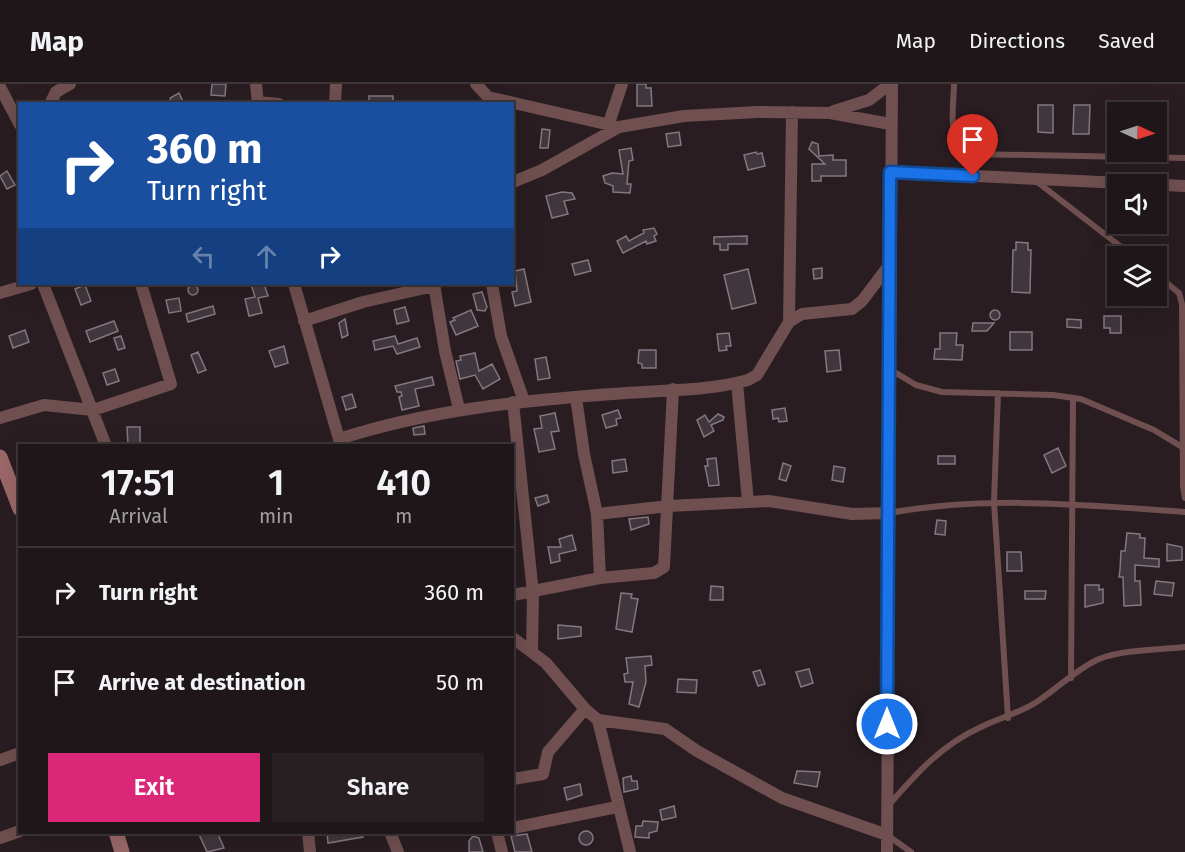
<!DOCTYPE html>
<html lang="en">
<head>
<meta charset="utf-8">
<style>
  body { margin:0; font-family:"Fira Sans",sans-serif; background:#271f22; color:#f1f3f6; height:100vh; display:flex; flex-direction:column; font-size:22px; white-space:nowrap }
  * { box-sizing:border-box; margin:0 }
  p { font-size:20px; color:#a19fa2 }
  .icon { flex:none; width:33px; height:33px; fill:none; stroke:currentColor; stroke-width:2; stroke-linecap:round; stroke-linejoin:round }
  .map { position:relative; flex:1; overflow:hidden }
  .panel { position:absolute; left:18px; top:360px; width:496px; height:390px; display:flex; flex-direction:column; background:#1f1619; border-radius:0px; box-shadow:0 6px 24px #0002,0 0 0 2px #3c3538 }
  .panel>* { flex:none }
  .top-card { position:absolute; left:18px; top:18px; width:496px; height:183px; border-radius:0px; box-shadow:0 6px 24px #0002,0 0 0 2px #3c3538; background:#1a4fa0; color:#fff; overflow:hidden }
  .needle { width:39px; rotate:93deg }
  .tools { position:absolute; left:1107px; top:18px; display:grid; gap:12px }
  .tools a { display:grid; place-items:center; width:60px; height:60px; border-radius:0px; background:#1f1619; box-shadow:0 6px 24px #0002,0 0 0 2px #3c3538; font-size:30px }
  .pin { position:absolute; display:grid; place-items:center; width:51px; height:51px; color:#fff; margin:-62px -26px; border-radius:50% 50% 50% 0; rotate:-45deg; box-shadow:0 0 6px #0007 }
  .pin .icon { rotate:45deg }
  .me { position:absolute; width:66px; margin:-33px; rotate:0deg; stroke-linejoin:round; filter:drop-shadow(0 0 4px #0008) }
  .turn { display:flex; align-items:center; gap:21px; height:126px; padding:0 30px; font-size:27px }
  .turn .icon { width:78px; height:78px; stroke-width:2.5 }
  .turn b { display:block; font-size:42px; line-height:51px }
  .lanes { display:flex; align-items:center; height:57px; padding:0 30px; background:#0003; justify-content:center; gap:30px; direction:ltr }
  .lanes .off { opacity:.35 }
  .eta { display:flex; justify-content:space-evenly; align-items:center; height:102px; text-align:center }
  .eta b { font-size:36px; font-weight:600; line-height:42px }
  .primary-button { display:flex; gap:12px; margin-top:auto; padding:12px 30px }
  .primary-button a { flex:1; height:69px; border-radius:0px; background:#db2777; color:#fff; font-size:24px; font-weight:600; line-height:69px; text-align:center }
  .primary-button a+a { background:#271f22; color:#f1f3f6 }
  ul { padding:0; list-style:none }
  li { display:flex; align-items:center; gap:18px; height:90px; padding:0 30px; border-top:2px solid #3c3538 }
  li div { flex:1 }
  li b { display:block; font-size:22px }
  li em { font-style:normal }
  header { display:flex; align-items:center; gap:36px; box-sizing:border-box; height:84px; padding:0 30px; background:#1f1619; border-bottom:2px solid #3c3538 }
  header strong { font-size:28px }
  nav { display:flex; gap:33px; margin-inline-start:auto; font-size:21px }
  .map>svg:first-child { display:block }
  .building { fill:#40363d; stroke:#837881; stroke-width:1.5 }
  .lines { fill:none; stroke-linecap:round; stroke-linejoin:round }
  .service { stroke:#6f4f4f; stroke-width:6 }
  .minor { stroke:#6f4f4f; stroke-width:12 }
  .secondary { stroke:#9b6868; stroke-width:15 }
  .route-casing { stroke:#114b97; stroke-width:15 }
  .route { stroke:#1a73e8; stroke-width:10 }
</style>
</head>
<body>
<header>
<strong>Map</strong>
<nav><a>Map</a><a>Directions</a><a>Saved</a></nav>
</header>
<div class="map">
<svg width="1185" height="768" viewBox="0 0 1185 768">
  <rect width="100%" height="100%" fill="#291d21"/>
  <!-- building -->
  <path class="building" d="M212,0H226L225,12L211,11Z
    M637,0H646V4H651L652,22H637Z
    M179,9L184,20H172L170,14Z
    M369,12H393V19H369Z
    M1038,21H1053V49L1038,48Z
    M1074,21H1090L1089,50H1073Z
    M542,45L550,46L548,64H540Z
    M679,48L681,61L668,63L666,50Z
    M812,58L818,60L819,72L833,71V76H846V92H821V97H812V80H825L809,65Z
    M631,64L633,76L629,77L627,100H631L630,109L613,108V102L605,99L603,92L612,89L623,90L619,66Z
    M756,68L757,70L762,69L765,82L748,86L744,71Z
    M7,87L15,101L7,105L0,92Z
    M562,108L572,109L575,115L564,117L568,130L552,134L546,112Z
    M654,144L657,150L654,152L656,157L647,160L646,157L623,169L617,157L626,152L629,157L644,149L643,146Z
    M747,152V160H728V166H720V160H714V153Z
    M1016,158L1028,159V166H1031L1030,209L1012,208L1013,166H1016Z
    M588,176L591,187L575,191L572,180Z
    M822,184V194L814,195L813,185Z
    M524,185L531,218L515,222L512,208L517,207L515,187Z
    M748,185L756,219L732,225L724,191Z
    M251,200H264L268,212L258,214L262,229L249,232L245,215L255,213Z
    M188 206a5 5 0 1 1 10 0a5 5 0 1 1-10 0Z
    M85,201L91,217L81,221L75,205Z
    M482,208L487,223L485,227L477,226L473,210Z
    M179,214L181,227L169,229L166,216Z
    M213,222L215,230L188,238L186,230Z
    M405,223L409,237L397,240L394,226Z
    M471,226L478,242L456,251L450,238L455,236L453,234Z
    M990 231a5 5 0 1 1 10 0a5 5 0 1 1-10 0Z
    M1104,232H1121V249H1110V244H1104Z
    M345,235L348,251L342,254L339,239Z
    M1067,235L1081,236V244L1067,243Z
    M114,237L118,247L90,258L86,247Z
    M973,239H994L987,247H972Z
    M25,246L29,258L13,264L9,252Z
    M1010,248H1032V266H1010Z
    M729,249L731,262H726L727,266L719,267L717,250Z
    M940,249H957L956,261H963L962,276L934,275L935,265H940Z
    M121,252L125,264L118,266L114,254Z
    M395,252L398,260L417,254L420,263L397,270L393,262L375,266L373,257Z
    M284,262L288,279L275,283L269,267Z
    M639,266H656V284H642V280L638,279Z
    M839,266L841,286L827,288L825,267Z
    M198,268L206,286L198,289L191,271Z
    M475,269L479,287L492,280L500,295L483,305L475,291L460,295L456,277L461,276L460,272Z
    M546,273L550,294L538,296L535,275Z
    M115,285L119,297L107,301L103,289Z
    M432,293L434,301L415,305L419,322L402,326L399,313L402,312L401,308H397L395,302Z
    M352,310L356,323L346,326L342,313Z
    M785,324L787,337L779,338L778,334L773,335L772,326Z
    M618,326L621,334L616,335L617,341L606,344L602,331Z
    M555,329L559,347L551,348L555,365L539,368L534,345L542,344L540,332Z
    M718,330L724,333L723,336L711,341L714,347L704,353L697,336L705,331L709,338Z
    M424,342L425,350L414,351L413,344Z
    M127,343H140V360H128Z
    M1058,364L1066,382L1052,389L1044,371Z
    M938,372H955V380H938Z
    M716,374L719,401L709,402L705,382H708L707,375Z
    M625,375L627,387L613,389L612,377Z
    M783,379L791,382L786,397L779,395Z
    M834,382L845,384L843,398L832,396Z
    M547,411L549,418L538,422L535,414Z
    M648,433L649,440L631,446L629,435Z
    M937,436L946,437L945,451L935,450Z
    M1127,449L1140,450V454H1145L1144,474L1159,475V483L1135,481V497H1140L1141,521L1124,522L1123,493H1119L1120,486L1121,467H1125Z
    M572,451L576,466L559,470L560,477L551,479L548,463H561L559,455Z
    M1167,460L1182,463V476L1167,477Z
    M1007,468H1021L1022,487H1007Z
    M1156,497L1174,499L1172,512L1154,510Z
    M1085,501H1099V506L1103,505V519L1085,523Z
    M711,502L723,503V516H710Z
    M1025,507H1046L1045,515H1025Z
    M621,509L632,510L631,514L638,515L632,548L616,545Z
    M558,541L581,543V552L558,555Z
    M651,572L652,581L645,582L646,598L639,623L629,620L633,598H625L624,590L628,589L626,574Z
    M809,585L813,599L801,603L796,588Z
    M760,586L765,600L758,602L753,588Z
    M678,595L697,596L696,609L677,608Z
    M797,687L820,688L817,703L794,699Z
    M631,692L632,697H637L638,705L624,708L623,694Z
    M580,700L582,711L567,716L564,704Z
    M674,722L676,733L662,736L660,726Z
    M643,737L658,738L657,747L649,749V754L635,753L636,742H642Z
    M579 754a7 7 0 1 1 14 0a7 7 0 1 1-14 0Z
    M198,748H217L224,764L207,768Z
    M327,748H363V753L328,759Z
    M527,750L532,768H515L511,752Z
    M473,752L479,754L483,768H469V757Z"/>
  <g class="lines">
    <!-- service -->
    <path class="service" d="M954,0C954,24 945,59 971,70L1185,74
      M1036,97L1133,172
      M1156,190L1179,209L1182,220L1183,402L1185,414
      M891,286L916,301L942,308L1053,311L1081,315L1154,346L1182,363
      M998,309L994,418L1008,634
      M889,429C989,411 1085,421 1185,428
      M1071,594L1073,314
      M888,722C916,690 941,661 981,643C999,634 1017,630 1035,619C1056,606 1076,585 1099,575C1125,565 1158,566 1185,563
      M887,751L911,768"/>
    <!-- minor -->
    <path class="minor" d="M256,0L258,20
      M476,0L488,13L619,43
      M0,3L20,41
      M257,18L279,20
      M50,20L56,8L70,0
      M335,20L336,0
      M834,27L869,16L890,0
      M609,39L622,0
      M890,88L1185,102
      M513,98L542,86L619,43L684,32L757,28L830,29L890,40
      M43,200L106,362
      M294,200L341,362
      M434,200L445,267L459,325
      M492,200L501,252L524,317
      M0,209L31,200
      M304,237L363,218L434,202
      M789,238L792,28
      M737,299L748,418
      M576,313L584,370L597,430L600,494
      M513,318L533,509L532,566
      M0,334L44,321L93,326L171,300L141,200
      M339,355C429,326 518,317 612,310C656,306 705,308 748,296L757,291L789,238L802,230L852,225L862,217L890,180
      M597,430L669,422L769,417L852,430L889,429
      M513,511L600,494L654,489L664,483L673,305
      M513,554L546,579L585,625L598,636L665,645L697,667L782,714L887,751
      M598,636L630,768
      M0,676L20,669
      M513,695L543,690L548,668L585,625
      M513,744L617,723
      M308,748L310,768
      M390,748L398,768
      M497,748L502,768
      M0,754L20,747
      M887,768L892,0"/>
    <!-- secondary -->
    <path class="secondary" d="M0,373L20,425
      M116,748L122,768"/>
  </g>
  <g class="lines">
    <!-- route casing -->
    <g class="route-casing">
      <path id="route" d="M887,640L890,88L973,92"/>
    </g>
    <!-- route -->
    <use href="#route" class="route"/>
  </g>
</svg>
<div class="tools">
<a><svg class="needle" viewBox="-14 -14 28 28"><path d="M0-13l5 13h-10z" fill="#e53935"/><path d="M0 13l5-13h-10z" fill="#a19fa2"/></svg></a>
<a><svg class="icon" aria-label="sound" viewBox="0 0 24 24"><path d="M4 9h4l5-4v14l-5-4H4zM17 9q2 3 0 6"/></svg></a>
<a><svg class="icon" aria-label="layers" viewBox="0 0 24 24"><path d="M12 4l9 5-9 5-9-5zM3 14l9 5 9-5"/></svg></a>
</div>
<div class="pin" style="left:973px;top:92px;background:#d93025"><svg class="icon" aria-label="arrive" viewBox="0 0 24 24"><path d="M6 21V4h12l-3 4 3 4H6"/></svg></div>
<svg class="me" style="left:887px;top:640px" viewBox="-20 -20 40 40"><circle r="17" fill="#1a73e8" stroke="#fff" stroke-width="3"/><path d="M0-11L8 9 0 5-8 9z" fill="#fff"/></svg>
<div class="top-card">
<div class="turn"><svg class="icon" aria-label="right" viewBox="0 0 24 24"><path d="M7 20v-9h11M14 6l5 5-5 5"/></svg><div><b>360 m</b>Turn right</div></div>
<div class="lanes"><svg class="icon off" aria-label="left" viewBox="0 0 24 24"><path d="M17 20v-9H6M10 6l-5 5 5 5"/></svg><svg class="icon off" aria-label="ahead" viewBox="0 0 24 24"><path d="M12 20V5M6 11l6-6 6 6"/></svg><svg class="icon" aria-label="right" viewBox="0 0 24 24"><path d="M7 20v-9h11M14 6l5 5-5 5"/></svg></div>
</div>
<section class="panel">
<div class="eta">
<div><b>17:51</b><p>Arrival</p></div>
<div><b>1</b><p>min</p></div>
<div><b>410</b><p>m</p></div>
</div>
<ul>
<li><svg class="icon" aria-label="right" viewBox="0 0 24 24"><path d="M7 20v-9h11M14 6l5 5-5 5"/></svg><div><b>Turn right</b></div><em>360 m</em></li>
<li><svg class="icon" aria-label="arrive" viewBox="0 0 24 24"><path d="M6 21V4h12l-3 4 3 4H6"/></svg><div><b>Arrive at destination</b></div><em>50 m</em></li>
</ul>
<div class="primary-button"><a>Exit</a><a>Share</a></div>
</section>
</div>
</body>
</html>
